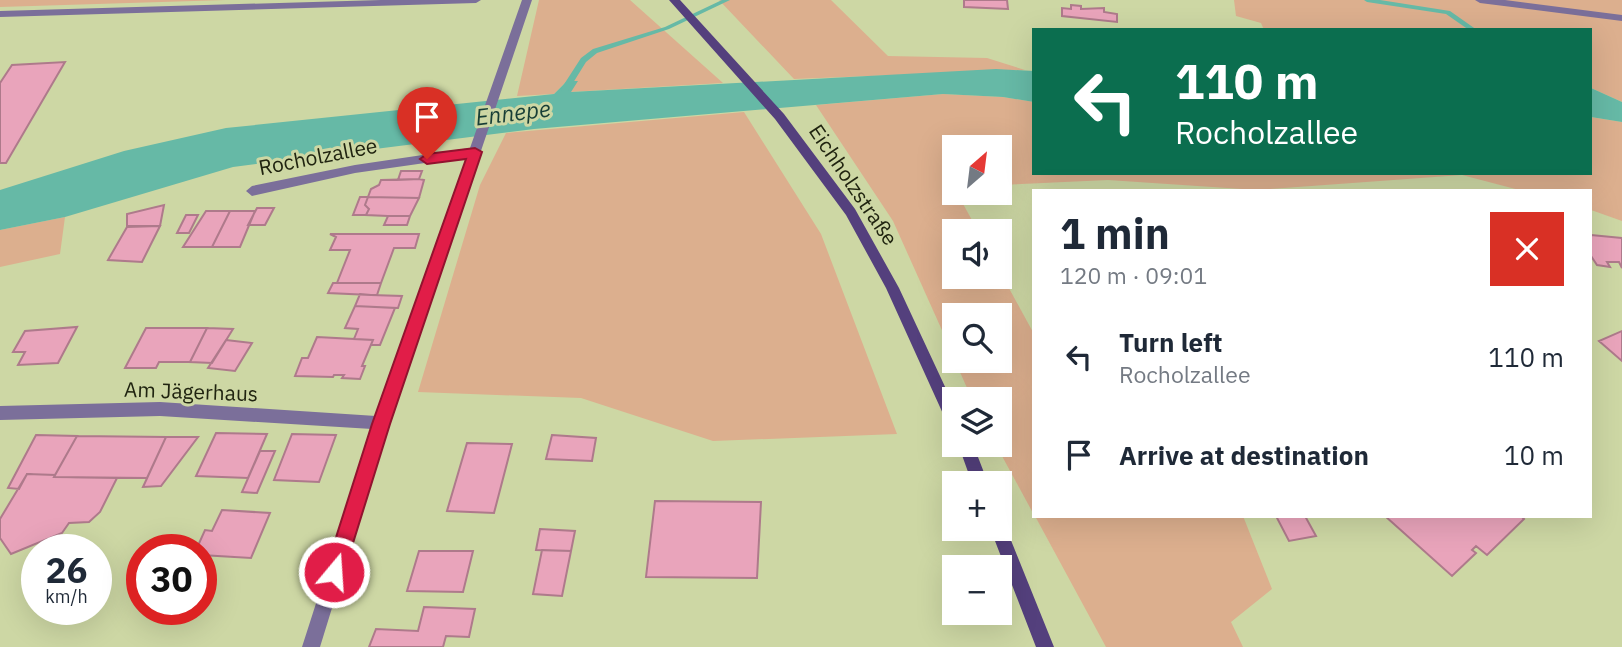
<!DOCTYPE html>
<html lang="en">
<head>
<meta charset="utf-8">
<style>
  body { margin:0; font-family:"IBM Plex Sans",sans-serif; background:#f6f6f7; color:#1f2937; height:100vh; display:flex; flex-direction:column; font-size:26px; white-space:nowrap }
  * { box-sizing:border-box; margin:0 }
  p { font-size:23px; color:#747a83 }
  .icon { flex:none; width:38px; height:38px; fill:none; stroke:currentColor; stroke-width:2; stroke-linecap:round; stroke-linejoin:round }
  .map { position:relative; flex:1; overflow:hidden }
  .sheet { position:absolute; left:1032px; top:189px; width:560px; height:329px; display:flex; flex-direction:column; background:#fff; border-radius:0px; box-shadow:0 7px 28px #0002 }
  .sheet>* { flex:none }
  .hud { position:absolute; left:1032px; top:28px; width:560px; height:147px; border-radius:0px; box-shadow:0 7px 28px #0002; background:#0b6e4f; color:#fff; overflow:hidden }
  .needle { width:46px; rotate:28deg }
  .fabs { position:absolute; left:942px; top:135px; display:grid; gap:14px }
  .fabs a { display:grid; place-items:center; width:70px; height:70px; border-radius:0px; background:#fff; box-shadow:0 7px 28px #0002; font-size:35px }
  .speed { position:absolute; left:21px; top:534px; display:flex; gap:14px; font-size:35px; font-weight:700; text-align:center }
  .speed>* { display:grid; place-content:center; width:91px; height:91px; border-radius:50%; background:#fff; box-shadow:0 7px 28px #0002; line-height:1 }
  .speed small { font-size:18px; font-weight:400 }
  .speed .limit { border:10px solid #d22; background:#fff; color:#111 }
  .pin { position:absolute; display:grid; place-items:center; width:60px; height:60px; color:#fff; margin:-72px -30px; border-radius:50% 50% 50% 0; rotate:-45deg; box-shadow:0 0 7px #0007 }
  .pin .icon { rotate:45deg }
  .me { position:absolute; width:77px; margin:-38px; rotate:18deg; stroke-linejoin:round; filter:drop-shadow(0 0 5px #0008) }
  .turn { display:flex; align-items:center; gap:24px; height:147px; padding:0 28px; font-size:32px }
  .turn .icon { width:91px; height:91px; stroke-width:2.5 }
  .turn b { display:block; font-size:49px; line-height:60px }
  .round { display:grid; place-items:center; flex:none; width:74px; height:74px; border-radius:0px; background:#f6f6f7 }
  .headline { display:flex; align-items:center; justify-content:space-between; height:119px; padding:0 28px }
  h1 { font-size:42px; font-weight:800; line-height:52px }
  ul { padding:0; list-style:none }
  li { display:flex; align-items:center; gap:21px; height:98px; padding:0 28px }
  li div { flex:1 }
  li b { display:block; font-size:26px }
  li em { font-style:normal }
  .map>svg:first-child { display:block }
  .green { fill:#dcaf8e }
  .water { fill:#66b9a6 }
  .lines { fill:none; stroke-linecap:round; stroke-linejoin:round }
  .stream { fill:#66b9a6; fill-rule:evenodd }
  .building { fill:#e9a4bb; stroke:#ae7a8b; stroke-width:2 }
  .service { fill:#7b6f9a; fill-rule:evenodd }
  .minor { fill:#7b6f9a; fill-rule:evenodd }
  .secondary { fill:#54407d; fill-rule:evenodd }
  .route { fill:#e11d48; stroke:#92132f; stroke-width:2 }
  .labels { text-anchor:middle; stroke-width:6; stroke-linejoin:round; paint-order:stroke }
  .street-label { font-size:21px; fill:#202410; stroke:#cdd7a4 }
  .water-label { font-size:23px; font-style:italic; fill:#173e36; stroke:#cdd7a4 }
</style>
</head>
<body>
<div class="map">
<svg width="1622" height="647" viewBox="0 0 1622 647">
  <rect width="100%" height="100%" fill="#cdd7a4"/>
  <!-- green -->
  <path class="green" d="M0,0H226L0,7Z
    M539,0H630L723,83L570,92L571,80L567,81L554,94L517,96Z
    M719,0H831L888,56L987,58L1025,70L794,79Z
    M1234,0H1622V102L1591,88V30H1264L1261,23L1236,16Z
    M943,94L1003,97L1034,102V173H1591V117L1622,122V221L1591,210V191H1523L1462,175L1257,190L1108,180L999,185V147H954V192L957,193L978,231H954V276H999V270L1034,334V515L996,445L999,444V399H972L955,361L999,360V315H954V357L893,221L816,105Z
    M744,112L821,234L897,434L713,441L581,398L418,392L480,185L506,133Z
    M65,217L60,254L0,267V230Z
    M1035,516H1243L1272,589L1231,622L1243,647H1106Z"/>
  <!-- water -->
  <path class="water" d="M996,69L1034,71V102L1003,97L943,94L534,129L233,167L65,217L0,230V190L124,151L226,128L554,94L567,81H578L571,92Z
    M1591,88L1622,102V122L1591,117Z"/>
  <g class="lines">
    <!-- stream -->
    <path class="stream" d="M722,0H730L669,29L597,53L586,62L568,91H562L561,89L581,58L593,49L665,27Z
      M1364,0H1380L1450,11L1477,30H1469L1446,14L1367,2Z"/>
  </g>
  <!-- building -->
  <path class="building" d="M964,0H1007L1008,9L964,7Z
    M1071,5L1081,6V9L1104,8V12L1117,14V22L1062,16V8L1071,9Z
    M65,62L6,163H0V83L12,65Z
    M401,171H422L419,179L398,180Z
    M381,180L419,179L424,180L419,198L368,197L371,189L379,185Z
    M360,197H368L365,205L369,209L366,215H353Z
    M368,197L419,198L410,216H388L366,215L369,209L365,205Z
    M164,205L160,226H127V214Z
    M257,208H274L265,225H248Z
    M206,211H230L212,247H183Z
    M230,211H255L240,247H212Z
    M186,215H198L189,233H177Z
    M388,216H410L407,225H384Z
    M160,226L142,262L108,260L127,227Z
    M330,234H419L415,248H394L381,283H337L350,250H330L336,237Z
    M1591,235L1622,238V268L1619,262H1607L1610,267L1597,265L1591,256Z
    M333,283H381L377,295H371L328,293Z
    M360,294L371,295L402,296L398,308L355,306Z
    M355,306L395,308L380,345H371L373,340L354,339L358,329L345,328Z
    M77,327L58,363L18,365L25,352H13L25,331Z
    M146,328H207L190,362H159L156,368H125Z
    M207,328L233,329L212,363L190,362Z
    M1622,331V361L1599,341Z
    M317,337L373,340L362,366H365L360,379L342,378L344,375H334L333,377L295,376L302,358H308Z
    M226,340L252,343L235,371L208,368Z
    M216,433L267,434L248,478L196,476Z
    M292,434L336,435L319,482L274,480Z
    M36,435L77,436L55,475L27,474L19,489L8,488Z
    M552,435L596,438L592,461L546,459Z
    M77,436L166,437L147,478L54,477Z
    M166,437H198L161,486L143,487Z
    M467,443L512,444L494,513L447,511Z
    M260,451H275L257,493L242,492Z
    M27,474L55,475L54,477L117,478L100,512L89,522L69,523L62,533L11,554L0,538V519Z
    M655,501L761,502L757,578L646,577Z
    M222,510L270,513L251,558L201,555V550H196L205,530L212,531Z
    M1276,516H1305L1316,536L1289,541Z
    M1385,516H1521L1524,519L1487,555L1476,546L1472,550L1476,553L1452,576Z
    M540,529L575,531L571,551L536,550Z
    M542,550L571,551L562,596L533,594Z
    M419,551H473L463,592L407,591Z
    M424,607L475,609L469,637L446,636L443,647H369L376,629L418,631Z"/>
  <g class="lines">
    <!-- service -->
    <path class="service" d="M381,0H481L476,3L0,17V11Z"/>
    <!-- minor -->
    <path class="minor" d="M522,0H532L389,423L320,647H302L372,429L160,416L0,420V406L160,402L376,416L467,157L355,173L252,196L246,191L252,186L355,165L470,148Z
      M1475,0H1505L1622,15V21L1480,3Z"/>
    <!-- secondary -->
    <path class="secondary" d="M669,0H680L784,114L855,209L899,288L954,406V429L949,427L886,288L846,215L775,119Z
      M958,444H973L988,483H972Z
      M999,521L1004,523L1006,528L1054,647H1036L990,528H999Z"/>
  </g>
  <!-- route -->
  <path class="route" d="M475,148L482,152L390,424L344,572L341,579L334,582L328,579L325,572L372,424L466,159L427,164L420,159L427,154Z"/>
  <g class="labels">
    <!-- street labels -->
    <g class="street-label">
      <text transform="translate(318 157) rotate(-11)" y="7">Rocholzallee</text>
      <text transform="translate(853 185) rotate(56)" y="7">Eichholzstraße</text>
      <text transform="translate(191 392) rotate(2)" y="7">Am Jägerhaus</text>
    </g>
    <!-- water labels -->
    <g class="water-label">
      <text transform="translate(513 113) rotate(-7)" y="8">Ennepe</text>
    </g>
  </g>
</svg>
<div class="fabs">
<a><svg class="needle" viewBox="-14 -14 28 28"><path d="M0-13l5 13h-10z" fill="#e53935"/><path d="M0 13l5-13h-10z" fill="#747a83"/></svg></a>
<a><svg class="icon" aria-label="sound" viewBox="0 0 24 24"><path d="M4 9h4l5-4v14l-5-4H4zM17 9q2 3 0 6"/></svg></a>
<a><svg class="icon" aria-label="search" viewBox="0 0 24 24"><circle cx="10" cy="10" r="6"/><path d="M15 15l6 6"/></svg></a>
<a><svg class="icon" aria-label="layers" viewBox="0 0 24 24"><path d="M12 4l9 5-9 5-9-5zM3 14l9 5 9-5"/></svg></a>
<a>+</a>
<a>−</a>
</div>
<div class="speed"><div>26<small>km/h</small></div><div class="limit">30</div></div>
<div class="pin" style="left:427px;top:159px;background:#d93025"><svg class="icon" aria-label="arrive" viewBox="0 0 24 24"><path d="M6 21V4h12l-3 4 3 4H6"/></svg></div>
<svg class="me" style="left:334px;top:572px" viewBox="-20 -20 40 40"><circle r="17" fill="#e11d48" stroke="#fff" stroke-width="3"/><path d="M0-11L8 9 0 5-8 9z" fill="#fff"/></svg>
<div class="hud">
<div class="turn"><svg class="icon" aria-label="left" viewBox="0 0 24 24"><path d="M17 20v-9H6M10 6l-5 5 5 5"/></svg><div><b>110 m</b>Rocholzallee</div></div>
</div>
<section class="sheet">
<div class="headline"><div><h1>1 min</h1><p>120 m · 09:01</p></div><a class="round" style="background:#d93025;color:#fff"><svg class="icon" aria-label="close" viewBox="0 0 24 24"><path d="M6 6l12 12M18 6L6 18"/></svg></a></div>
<ul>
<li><svg class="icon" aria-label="left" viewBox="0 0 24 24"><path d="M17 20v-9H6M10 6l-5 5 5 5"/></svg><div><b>Turn left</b><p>Rocholzallee</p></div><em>110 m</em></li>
<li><svg class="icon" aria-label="arrive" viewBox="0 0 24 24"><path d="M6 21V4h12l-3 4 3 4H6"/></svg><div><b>Arrive at destination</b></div><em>10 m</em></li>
</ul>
</section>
</div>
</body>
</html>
